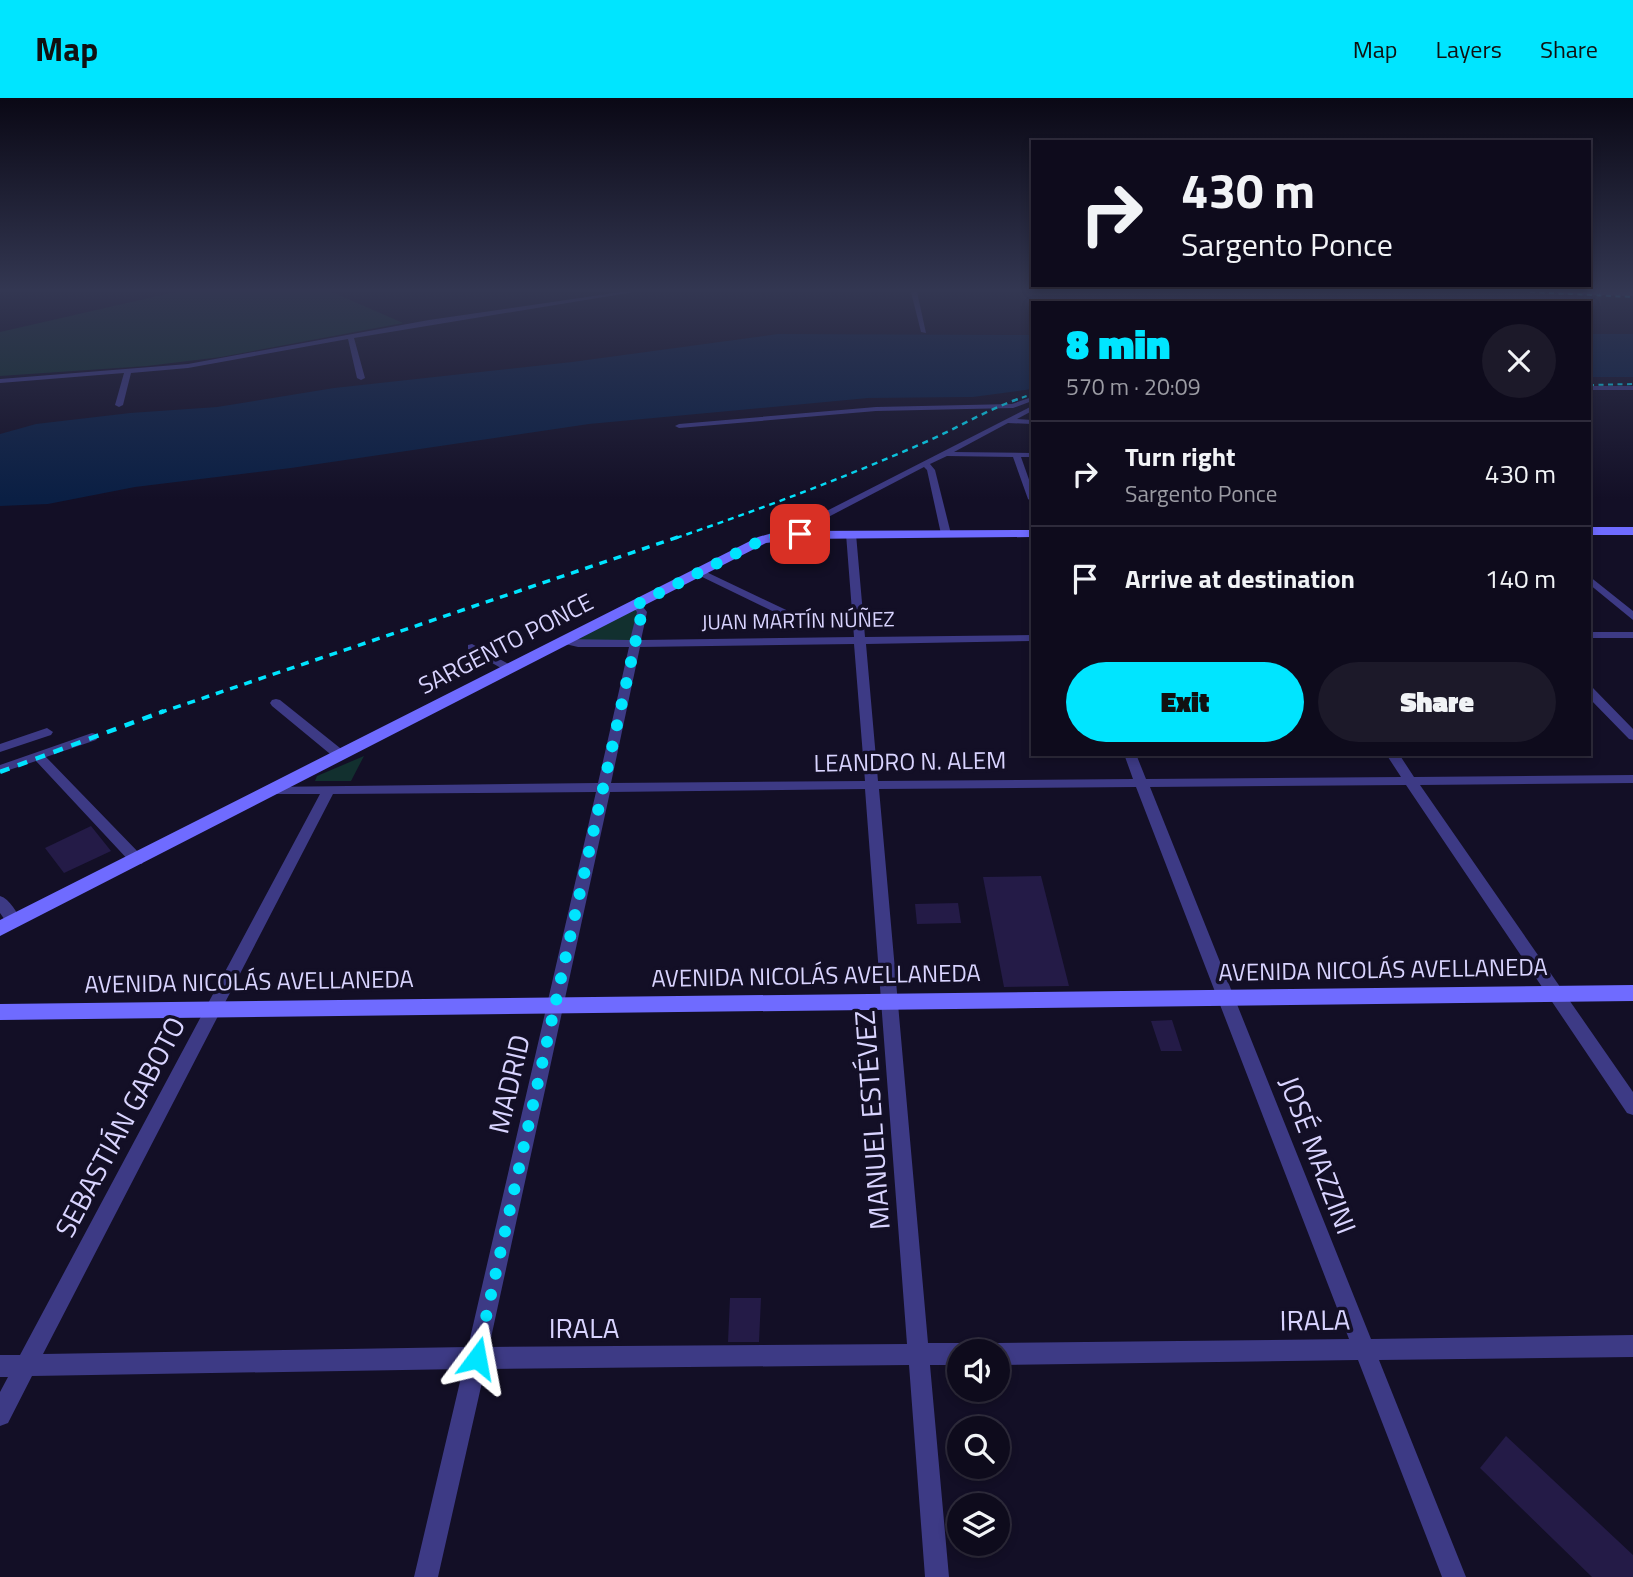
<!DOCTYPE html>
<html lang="en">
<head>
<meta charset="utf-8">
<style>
  body { margin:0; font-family:"Titillium Web",sans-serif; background:#1c1929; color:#f1f3f6; height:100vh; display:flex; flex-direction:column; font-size:26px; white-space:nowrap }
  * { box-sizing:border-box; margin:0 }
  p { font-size:23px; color:#9b9ba3 }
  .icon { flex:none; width:38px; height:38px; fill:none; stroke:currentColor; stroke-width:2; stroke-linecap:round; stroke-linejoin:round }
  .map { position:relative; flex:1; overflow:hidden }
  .details { position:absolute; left:1031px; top:203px; width:560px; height:455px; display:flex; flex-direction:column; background:#0e0b1c; border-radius:0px; box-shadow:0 4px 10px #0003,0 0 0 2px #2e2b3b }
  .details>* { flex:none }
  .banner { position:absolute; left:1031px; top:42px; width:560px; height:147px; border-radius:0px; box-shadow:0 4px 10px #0003,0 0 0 2px #2e2b3b; background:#0e0b1c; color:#f1f3f6; overflow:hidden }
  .buttons { position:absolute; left:947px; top:1241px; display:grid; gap:14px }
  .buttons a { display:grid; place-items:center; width:63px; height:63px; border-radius:50%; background:#0e0b1c; box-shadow:0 4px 10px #0003,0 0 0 2px #2e2b3b; font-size:35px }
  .pin { position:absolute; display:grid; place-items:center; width:60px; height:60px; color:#fff; margin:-30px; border-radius:14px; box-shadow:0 4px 10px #0006 }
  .me { position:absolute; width:77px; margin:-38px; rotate:13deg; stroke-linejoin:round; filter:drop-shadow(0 0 5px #0008) }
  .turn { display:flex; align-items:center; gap:24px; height:147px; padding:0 35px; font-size:32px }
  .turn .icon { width:91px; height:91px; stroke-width:2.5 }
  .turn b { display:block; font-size:49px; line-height:60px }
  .round { display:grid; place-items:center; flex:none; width:74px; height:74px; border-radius:37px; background:#1c1929 }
  .headline { display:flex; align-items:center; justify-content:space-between; height:119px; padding:0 35px }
  h1 { font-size:42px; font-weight:800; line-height:52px; color:#00e5ff }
  .action { display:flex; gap:14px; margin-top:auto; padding:14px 35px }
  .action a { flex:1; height:80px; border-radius:42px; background:#00e5ff; color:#111; font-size:28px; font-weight:800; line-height:80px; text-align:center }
  .action a+a { background:#1c1929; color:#f1f3f6 }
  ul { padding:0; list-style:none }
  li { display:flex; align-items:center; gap:21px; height:105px; padding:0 35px; border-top:2px solid #2e2b3b }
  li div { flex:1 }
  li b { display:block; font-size:26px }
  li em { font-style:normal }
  header { display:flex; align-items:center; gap:42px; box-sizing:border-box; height:98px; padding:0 35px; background:#00e5ff; color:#111 }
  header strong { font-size:33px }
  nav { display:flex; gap:38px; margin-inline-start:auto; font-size:24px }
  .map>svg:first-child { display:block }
  .green { fill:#12302f }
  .water { fill:#0a1f44 }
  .building { fill:#241b47 }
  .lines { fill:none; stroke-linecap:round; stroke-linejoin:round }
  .street { fill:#3d3a85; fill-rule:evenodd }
  .secondary { fill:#6f6bff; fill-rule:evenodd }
  .rail-far3 { stroke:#00e5ff; stroke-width:2; stroke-dasharray:5 4.5; stroke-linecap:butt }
  .rail-far2 { stroke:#00e5ff; stroke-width:2.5; stroke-dasharray:6 5; stroke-linecap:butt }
  .rail-far1 { stroke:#00e5ff; stroke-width:3.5; stroke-dasharray:8 7; stroke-linecap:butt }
  .rail { stroke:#00e5ff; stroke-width:4.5; stroke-dasharray:10 9; stroke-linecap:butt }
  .route { stroke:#00e5ff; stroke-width:12; stroke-dasharray:0 21.6 }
  .labels { text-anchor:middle; stroke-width:7; stroke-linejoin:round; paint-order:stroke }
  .far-street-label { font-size:21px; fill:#d9d4ff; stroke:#130f26 }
  .street-label { font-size:24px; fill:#d9d4ff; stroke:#130f26 }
  .near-street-label { font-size:28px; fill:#d9d4ff; stroke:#130f26 }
</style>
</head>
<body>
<header>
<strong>Map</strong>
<nav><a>Map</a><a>Layers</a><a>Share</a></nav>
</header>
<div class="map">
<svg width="1633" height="1479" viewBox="0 0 1633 1479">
  <rect width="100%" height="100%" fill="#130f26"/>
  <!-- green -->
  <path class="green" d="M175,194H332L403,225L221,259L147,268L0,278V234Z
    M636,507L641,511L635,545L565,543Z
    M364,658L351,683H315L317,678Z"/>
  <!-- water -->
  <path class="water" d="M778,236L1032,237V291L973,299L868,300L589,326L291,370L135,389L48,406L0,408V336L36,326L130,315L217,309L334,290L572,264Z
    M1589,236H1633V279H1589Z"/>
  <!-- building -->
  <path class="building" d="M91,728L111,753L64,775L45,750Z
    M1041,778L1069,888L1004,889L983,779Z
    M958,805L961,825L917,826L915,806Z
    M1172,922L1182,953H1161L1151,923Z
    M730,1200H761L759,1244H728Z
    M1506,1338L1633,1457V1479H1592L1480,1370Z"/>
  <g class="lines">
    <!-- street -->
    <path class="street" d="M621,194H634L354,240L365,280L361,282L357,280L348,241L188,270L131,275L123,307L119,309L115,307L124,275L0,285V281L188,266L429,222Z
      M911,194H917L926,235L921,234Z
      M1556,194H1633V198L1559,196Z
      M1589,288H1633V292H1589Z
      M1032,299V303L1013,310L876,313L679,330L675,328L679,326L876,309L1012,306Z
      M1032,308V313L1017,321L1032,322V326L1008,325L954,354L1032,355V359H1021L1032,390V404L1028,401L1013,359L947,358L930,366L935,372L951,436L949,438L941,436L927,372L924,369L813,427L803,439L795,437L807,423Z
      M851,433L856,436L865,539L1032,537V543L866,546L878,683L1133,681L1124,656H1136L1146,681L1401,679L1386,656H1399L1414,679L1633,677V685L1420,687L1633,994V1017L1627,1015L1406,687L1150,689L1371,1241L1633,1237V1259L1379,1262L1466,1479H1442L1358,1262L998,1267V1253H988L990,1248L998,1245L1349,1241L1136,689L879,691L928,1245H959L967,1248L969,1253H959V1267H930L949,1479H925L909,1267L485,1271L438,1479H414L463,1271L32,1278L8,1325L0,1328V1294L8,1279H0V1257H20L320,696H272L267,695L265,692L267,689L598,685L629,549H578L561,545V541L630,542L637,514L631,507L636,504L640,505L647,514L641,542L854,539L846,436ZM854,546L865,683L611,685L640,549ZM865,691L907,1246L489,1249L610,694ZM596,694L468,1249L43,1256L333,696Z
      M700,471L801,519L802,521L797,524L793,523L696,476L695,474Z
      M1589,478L1633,513V522L1589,486Z
      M1589,534H1633V540H1589Z
      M472,546L514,569L516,571L510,574L506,573L468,551V547Z
      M1589,589L1593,590L1633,631V642L1629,641L1589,600Z
      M276,601L280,602L345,654L346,657L345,660H335L272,608L270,605L272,602Z
      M47,630L53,634L51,637L0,654V646Z
      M92,635L96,636L98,639L96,642L46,659L142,758L144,762L142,766H132L36,663L0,675V667Z
      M0,798C10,801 17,815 22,824L19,828H9L0,815Z"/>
    <!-- secondary -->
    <path class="secondary" d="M1589,429H1633V437H1589Z
      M800,433L1032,432V439L800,441L766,445L0,838V822L758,439L776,434Z
      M1633,887V903L0,922V906Z"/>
    <!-- rail-far3 -->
    <path class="rail-far3" d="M1530,194L1633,199
      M1589,287L1633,286
      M1013,303L1032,296"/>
    <!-- rail-far2 -->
    <path class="rail-far2" d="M676,440C758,412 841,381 921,346C954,332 984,313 1018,301"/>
    <!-- rail-far1 -->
    <path class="rail-far1" d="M159,615L681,438"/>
    <!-- rail -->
    <path class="rail" d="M0,674L164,613"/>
  </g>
  <!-- sky -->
  <linearGradient id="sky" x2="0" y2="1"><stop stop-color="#0a0815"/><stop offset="0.48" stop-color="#333752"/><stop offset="1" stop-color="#333752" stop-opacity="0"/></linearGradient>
  <rect width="1633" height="401" fill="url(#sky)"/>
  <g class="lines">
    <!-- route -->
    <path class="route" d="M477,1260L642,514L636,507L762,442L780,437L800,436"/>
  </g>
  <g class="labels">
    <!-- far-street labels -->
    <g class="far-street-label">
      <text transform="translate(798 523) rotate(-1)" y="7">JUAN MARTÍN NÚÑEZ</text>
    </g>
    <!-- street labels -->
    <g class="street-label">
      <text transform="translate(506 546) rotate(-27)" y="8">SARGENTO PONCE</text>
      <text transform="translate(910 664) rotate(-1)" y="8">LEANDRO N. ALEM</text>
      <text transform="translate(1383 872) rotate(-1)" y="8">AVENIDA NICOLÁS AVELLANEDA</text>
      <text transform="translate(816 878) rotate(-1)" y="8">AVENIDA NICOLÁS AVELLANEDA</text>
      <text transform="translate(249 884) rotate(-1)" y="8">AVENIDA NICOLÁS AVELLANEDA</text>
    </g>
    <!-- near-street labels -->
    <g class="near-street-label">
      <text transform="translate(509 986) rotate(-77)" y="10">MADRID</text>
      <text transform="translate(872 1022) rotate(-94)" y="10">MANUEL ESTÉVEZ</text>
      <text transform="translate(120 1029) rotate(-62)" y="10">SEBASTIÁN GABOTO</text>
      <text transform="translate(1318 1057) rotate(69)" y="10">JOSÉ MAZZINI</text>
      <text transform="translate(1315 1222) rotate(-1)" y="10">IRALA</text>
      <text x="584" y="1240">IRALA</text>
    </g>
  </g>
</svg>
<div class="buttons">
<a><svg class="icon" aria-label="sound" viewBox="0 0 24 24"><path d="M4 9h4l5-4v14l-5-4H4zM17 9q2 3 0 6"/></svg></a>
<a><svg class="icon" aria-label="search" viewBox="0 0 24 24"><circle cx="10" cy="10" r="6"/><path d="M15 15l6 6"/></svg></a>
<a><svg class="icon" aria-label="layers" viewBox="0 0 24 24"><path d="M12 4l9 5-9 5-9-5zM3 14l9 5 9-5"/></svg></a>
</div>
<div class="pin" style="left:800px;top:436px;background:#d93025"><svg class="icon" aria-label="arrive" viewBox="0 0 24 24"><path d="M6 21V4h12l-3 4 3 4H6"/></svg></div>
<svg class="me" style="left:477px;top:1260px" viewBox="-20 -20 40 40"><path d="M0-17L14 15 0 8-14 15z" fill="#00e5ff" stroke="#fff" stroke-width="4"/></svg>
<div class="banner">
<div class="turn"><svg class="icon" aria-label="right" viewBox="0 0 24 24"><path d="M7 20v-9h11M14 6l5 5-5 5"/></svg><div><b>430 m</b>Sargento Ponce</div></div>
</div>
<section class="details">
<div class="headline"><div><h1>8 min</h1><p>570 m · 20:09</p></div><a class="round"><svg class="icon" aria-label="close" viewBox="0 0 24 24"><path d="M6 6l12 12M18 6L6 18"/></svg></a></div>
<ul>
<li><svg class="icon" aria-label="right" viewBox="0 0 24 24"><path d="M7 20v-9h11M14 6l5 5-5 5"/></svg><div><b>Turn right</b><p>Sargento Ponce</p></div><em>430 m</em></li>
<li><svg class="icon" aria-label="arrive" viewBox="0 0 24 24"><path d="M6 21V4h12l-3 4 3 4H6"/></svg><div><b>Arrive at destination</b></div><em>140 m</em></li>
</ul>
<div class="action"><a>Exit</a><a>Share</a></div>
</section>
</div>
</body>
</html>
